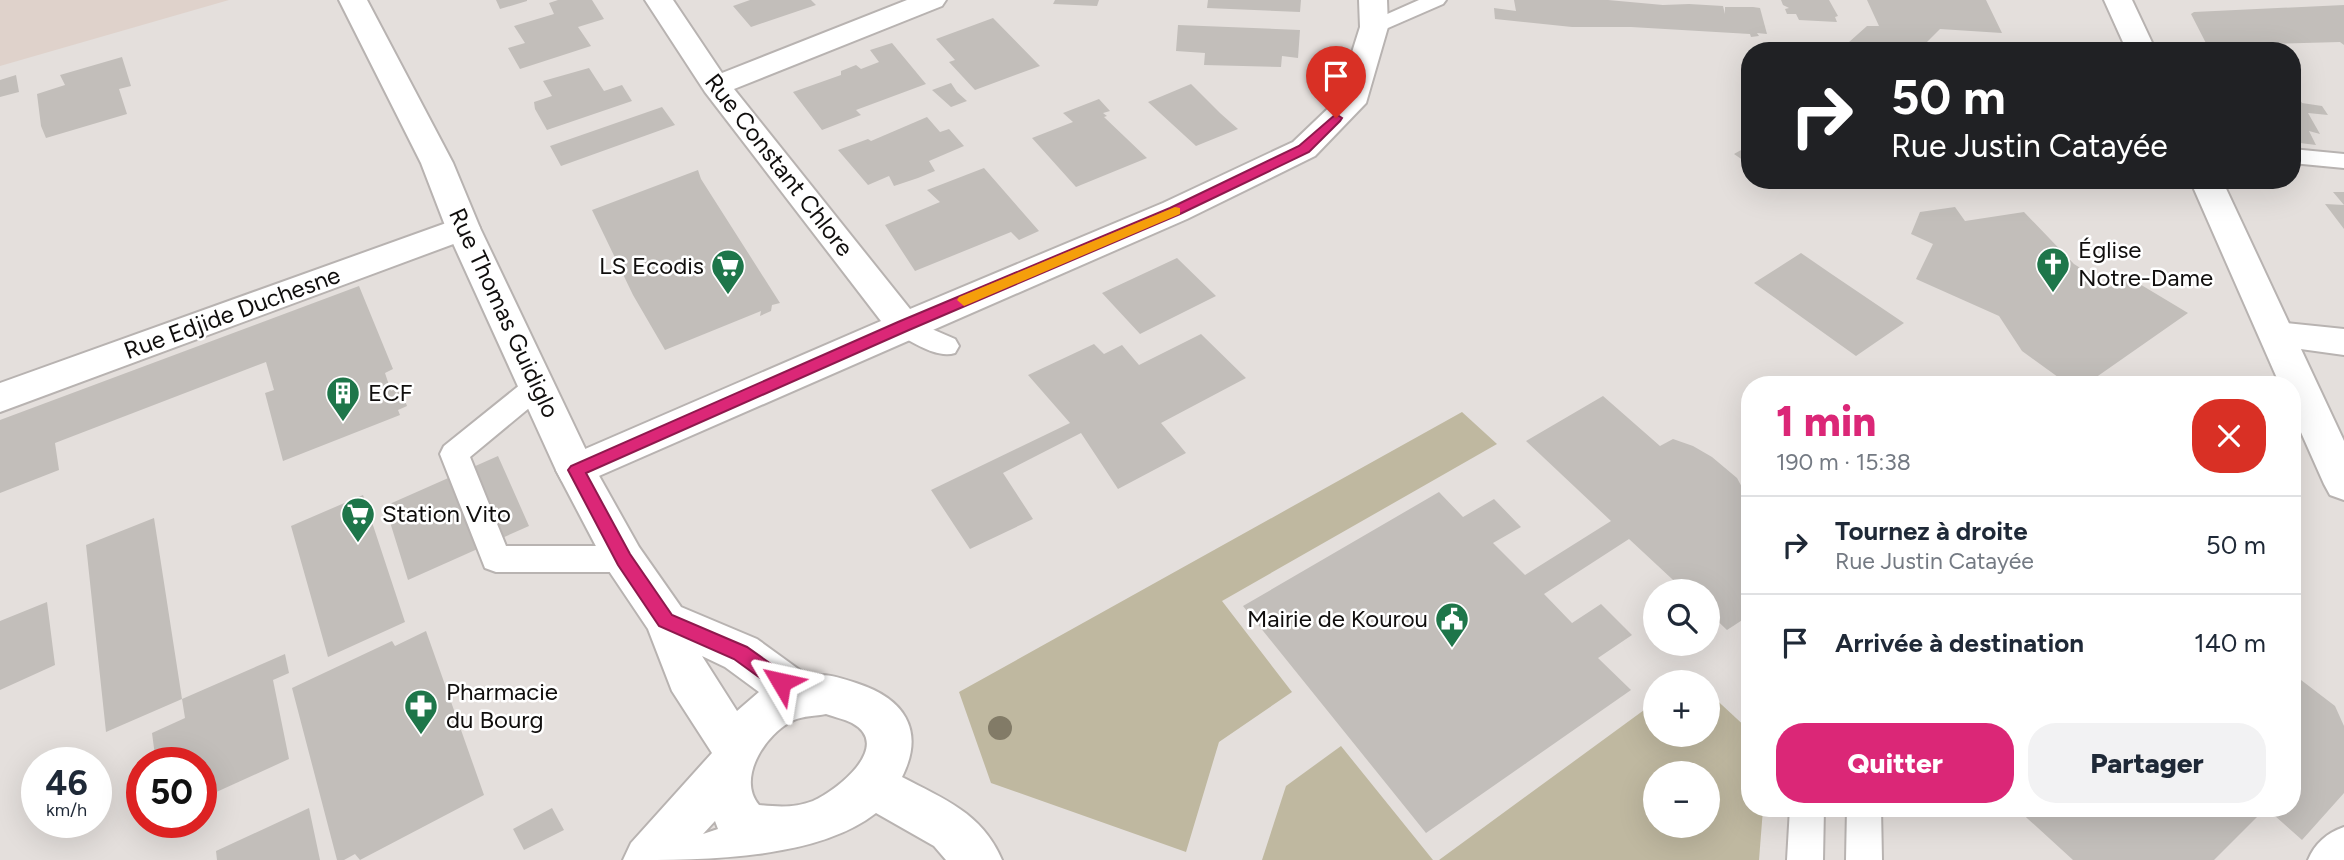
<!DOCTYPE html>
<html lang="fr">
<head>
<meta charset="utf-8">
<style>
  body { margin:0; font-family:Figtree,sans-serif; background:#f2f2f3; color:#1f2937; height:100vh; display:flex; flex-direction:column; font-size:26px; white-space:nowrap }
  * { box-sizing:border-box; margin:0 }
  p { font-size:23px; color:#747a83 }
  .icon { flex:none; width:38px; height:38px; fill:none; stroke:currentColor; stroke-width:2; stroke-linecap:round; stroke-linejoin:round }
  .map { position:relative; flex:1; overflow:hidden }
  .sheet { position:absolute; left:1741px; top:376px; width:560px; height:441px; display:flex; flex-direction:column; background:#fff; border-radius:28px; box-shadow:0 7px 28px #0002 }
  .sheet>* { flex:none }
  .hud { position:absolute; left:1741px; top:42px; width:560px; height:147px; border-radius:28px; box-shadow:0 7px 28px #0002; background:#202124; color:#fff; overflow:hidden }
  .fabs { position:absolute; left:1643px; top:579px; display:grid; gap:14px }
  .fabs a { display:grid; place-items:center; width:77px; height:77px; border-radius:50%; background:#fff; box-shadow:0 7px 28px #0002; font-size:35px }
  .speed { position:absolute; left:21px; top:747px; display:flex; gap:14px; font-size:35px; font-weight:700; text-align:center }
  .speed>* { display:grid; place-content:center; width:91px; height:91px; border-radius:50%; background:#fff; box-shadow:0 7px 28px #0002; line-height:1 }
  .speed small { font-size:18px; font-weight:400 }
  .speed .limit { border:10px solid #d22; background:#fff; color:#111 }
  .pin { position:absolute; display:grid; place-items:center; width:60px; height:60px; color:#fff; margin:-72px -30px; border-radius:50% 50% 50% 0; rotate:-45deg; box-shadow:0 0 7px #0007 }
  .pin .icon { rotate:45deg }
  .me { position:absolute; width:77px; margin:-38px; rotate:306deg; stroke-linejoin:round; filter:drop-shadow(0 0 5px #0008) }
  .turn { display:flex; align-items:center; gap:24px; height:147px; padding:0 35px; font-size:32px }
  .turn .icon { width:91px; height:91px; stroke-width:2.5 }
  .turn b { display:block; font-size:49px; line-height:60px }
  .round { display:grid; place-items:center; flex:none; width:74px; height:74px; border-radius:28px; background:#f2f2f3 }
  .headline { display:flex; align-items:center; justify-content:space-between; height:119px; padding:0 35px }
  h1 { font-size:42px; font-weight:800; line-height:52px; color:#db2777 }
  .action { display:flex; gap:14px; margin-top:auto; padding:14px 35px }
  .action a { flex:1; height:80px; border-radius:28px; background:#db2777; color:#fff; font-size:28px; font-weight:800; line-height:80px; text-align:center }
  .action a+a { background:#f2f2f3; color:#1f2937 }
  ul { padding:0; list-style:none }
  li { display:flex; align-items:center; gap:21px; height:98px; padding:0 35px; border-top:2px solid #e0e1e3 }
  li div { flex:1 }
  li b { display:block; font-size:26px }
  li em { font-style:normal }
  .map>svg:first-child { display:block }
  .built { fill:#dfd2cb }
  .green { fill:#bfb8a0; fill-rule:evenodd }
  .building { fill:#c2beba }
  .lines { fill:none; stroke-linecap:round; stroke-linejoin:round }
  .lane-casing { stroke:#b8b3b1; stroke-width:4 }
  .street-casing { stroke:#b8b3b1; stroke-width:4 }
  .secondary-casing { stroke:#b8b3b1; stroke-width:4 }
  .lane { fill:#fff; fill-rule:evenodd }
  .street { fill:#fff; fill-rule:evenodd }
  .secondary { fill:#fff; fill-rule:evenodd }
  .tree { fill:#827b67 }
  .route { fill:#db2777; stroke:#8e194d; stroke-width:2 }
  .slow { fill:#f59e0b }
  .labels { text-anchor:middle; stroke-width:5; stroke-linejoin:round; paint-order:stroke }
  .street-label { font-size:24px; fill:#100e0d; stroke:#fff }
  .poi-label { font-size:24px; fill:#100e0d; stroke:#fff; text-anchor:start }
</style>
</head>
<body>
<div class="map">
<svg width="2344" height="860" viewBox="0 0 2344 860">
  <rect width="100%" height="100%" fill="#e4dfdc"/>
  <!-- built -->
  <path class="built" d="M0,0H229L0,66Z"/>
  <!-- green -->
  <path class="green" d="M1462,412L1497,444L1222,601L1292,692L1219,742L1186,852L991,783L959,692Z
    M1708,692L1750,731V808L1763,809L1759,860H1439L1655,702L1656,735H1708ZM1656,774H1708V826H1656Z
    M1341,746L1433,860H1262L1286,786Z"/>
  <!-- building -->
  <path class="building" d="M496,0H527V1L500,9Z
    M558,0H592L604,19L578,27L591,46L520,69L508,48L525,43L514,26L554,14L549,3Z
    M750,0H811L816,5L751,27L733,6Z
    M1055,0H1099L1097,6L1053,4Z
    M1208,0H1301L1300,12L1207,8Z
    M1514,0H1608L1663,5L1689,4L1723,6L1725,14V7H1753L1760,8L1767,34L1757,33L1759,36L1751,37L1750,34L1631,27H1572L1495,19L1494,8L1516,11Z
    M1781,0H1829L1838,16L1835,17L1837,22L1799,20L1796,14H1787L1785,9L1789,8L1783,5Z
    M1867,0H1986L2002,33L1940,29L1918,51H1839L1867,26H1879Z
    M2344,5V45L2340,42L2272,44L2281,51H2210L2191,14L2194,12Z
    M993,18L1040,66L975,90L949,62L955,60L936,39Z
    M1178,25L1300,30L1298,58L1282,56L1281,67L1204,65L1205,53L1176,51Z
    M892,43L926,84L856,110L861,115L822,130L793,92L841,75V71L856,65L861,69L879,62L870,50Z
    M122,57L131,86L119,89L127,114L46,138L41,126L37,94L65,85L60,75Z
    M589,68L604,91L622,85L632,101L547,130L535,109L534,102L552,96L543,81Z
    M16,75L19,92L0,97V80Z
    M951,83L957,92L967,101L951,107L932,90Z
    M1191,84L1220,113L1238,129L1196,146L1148,102Z
    M2292,87L2302,103L2322,106L2328,115L2308,113L2320,134L2309,131L2316,145L2292,142Z
    M1099,99L1110,111L1103,113L1107,116L1104,117L1147,158L1076,187L1032,138L1073,122L1063,113Z
    M662,107L675,125L561,166L550,146Z
    M927,117L940,132L949,129L964,146L929,161L935,171L918,178L894,186L889,176L868,185L838,150L868,139L871,141Z
    M1750,145V165L1734,154Z
    M984,168L1039,231L1019,240L1011,232L915,271L885,225L940,202L927,190Z
    M698,170L701,179L780,303L772,305L771,311L760,316L761,311L665,350L633,295L592,210Z
    M2333,192H2344V229L2325,204L2344,205Z
    M1955,207L1965,221L2024,212L2074,264L2110,287L2128,277L2188,313L2085,385H2069L2022,351L1999,316L1916,279L1933,244L1911,234L1920,212Z
    M1801,253L1830,273L1904,323L1856,356L1754,283Z
    M1177,258L1216,296L1140,334L1102,293Z
    M359,286L393,369L385,373L391,391L400,387L407,406L398,410L400,415L283,461L265,393L274,390L266,362L55,443L59,470L0,493V420Z
    M1201,334L1246,378L1161,423L1186,453L1118,489L1081,433L1003,473L1033,519L970,549L931,490L1070,423L1028,375L1094,344L1104,354L1122,345L1139,365Z
    M1603,396L1660,446L1673,439L1693,446L1712,457L1737,478L1750,502V511L1741,517L1750,525V615L1727,630L1708,612V592H1686L1629,539L1544,594L1572,623L1601,604L1632,635L1598,658L1631,690L1426,833L1243,606L1439,492L1463,517L1494,499L1521,527L1493,543L1525,575L1611,521L1526,441Z
    M498,456L529,526L408,580L385,506Z
    M363,495L405,622L328,657L291,526Z
    M154,518L182,699L106,732L86,545Z
    M47,602L55,665L0,690V621Z
    M426,631L484,795L360,860L355,854L344,860H337L292,688L392,641L395,646Z
    M285,654L289,673L273,680L289,759L201,799V763H156L152,733L185,718L182,699Z
    M2301,680L2335,706L2344,726V793L2302,840L2266,808H2292V689Z
    M309,808L320,860H217L216,851Z
    M552,808L564,830L524,850L513,829Z
    M2016,808H2266L2214,860H2073Z"/>
  <g class="lines">
    <!-- lane casing -->
    <g class="lane-casing">
      <path id="lane" d="M1419,0H1446L1443,4L1381,31H1367L1364,27L1367,23Z
        M2292,149L2344,154V168L2292,163Z
        M904,317L955,339L959,346L955,353C936,359 912,341 895,333L891,326L895,319Z
        M536,377L546,380L550,387L546,394L470,457L506,546H624L635,550L639,559L635,568L624,572H496L485,568L440,454L444,446L526,380Z
        M1790,808H1824L1823,860H1787Z
        M1847,808H1881L1882,860H1846Z
        M2344,827V860H2308C2315,843 2327,833 2344,827Z"/>
    </g>
    <!-- street casing -->
    <g class="street-casing">
      <path id="street" d="M645,0H673L722,73L907,0H946L942,6L734,89L910,309L1163,203L1293,142L1337,100L1360,27L1359,0H1387L1388,27L1366,103L1315,156L1187,219L576,486L562,481L556,470L562,459L881,321L705,92Z
        M463,217L475,220L480,228L475,236L0,412V383Z
        M2277,322L2344,329V355L2264,344L2259,335L2264,326Z"/>
    </g>
    <!-- secondary casing -->
    <g class="secondary-casing">
      <path id="secondary" d="M339,0H367L453,163L480,228L593,465L639,547L681,607L757,639L808,676C826,673 838,677 856,683C903,698 926,729 902,777C944,799 982,813 1002,860H946L934,846L876,813C816,860 702,860 623,860L631,843L712,753L672,691L648,629L609,571L556,470L446,228L421,163ZM702,656L725,667L759,692L737,711ZM826,714C834,717 844,719 852,723C894,746 836,791 813,801C795,808 778,807 759,805C736,778 766,733 794,720C803,716 816,716 826,714ZM715,821L718,829L703,834Z
        M2104,0H2132L2156,51H2127Z
        M2190,180H2222L2344,441V500L2330,495L2324,484L2292,412V385H2280Z"/>
    </g>
    <!-- lane -->
    <use href="#lane" class="lane"/>
    <!-- street -->
    <use href="#street" class="street"/>
    <!-- secondary -->
    <use href="#secondary" class="secondary"/>
  </g>
  <!-- trees -->
  <circle class="tree" cx="1000" cy="728" r="12"/>
  <!-- route -->
  <path class="route" d="M1336,114L1342,118L1340,121L1309,152L1180,214L909,330L586,473L630,554L672,615L747,647L788,676L790,682L788,688L781,690L774,688L734,659L659,626L618,565L568,470L571,466L898,322L1170,208L1299,146Z"/>
  <!-- slow -->
  <path class="slow" d="M1175,207L1180,208V214L969,304L964,306L957,300L959,297Z"/>
  <!-- icons -->
  <defs>
    <g id="church-pin" transform="scale(1.75)"><path d="M0 17L-7.5 6A9.5 9.5 0 1 1 7.5 6Z" fill="#1e764a" stroke="#fff"/><path d="M-1.2-6h2.4v3.5h3.3v2.4h-3.3V6h-2.4V-.1h-3.3v-2.4h3.3Z" fill="#fff"/></g>
    <g id="supermarket-pin" transform="scale(1.75)"><path d="M0 17L-7.5 6A9.5 9.5 0 1 1 7.5 6Z" fill="#1e764a" stroke="#fff"/><path d="M-6-5.5h2.5l.6 2H6L4.5 2H-2.5L-4.4-4H-6ZM-1.5 3.2a1.3 1.3 0 1 0 .1 0ZM3 3.2a1.3 1.3 0 1 0 .1 0Z" fill="#fff"/></g>
    <g id="building-pin" transform="scale(1.75)"><path d="M0 17L-7.5 6A9.5 9.5 0 1 1 7.5 6Z" fill="#1e764a" stroke="#fff"/><path d="M-4-6H4V6H1V3H-1V6H-4ZM-2.5-4.3h1.7v1.8h-1.7ZM.8-4.3h1.7v1.8H.8ZM-2.5-1h1.7V.8h-1.7ZM.8-1h1.7V.8H.8Z" fill="#fff"/></g>
    <g id="civic-pin" transform="scale(1.75)"><path d="M0 17L-7.5 6A9.5 9.5 0 1 1 7.5 6Z" fill="#1e764a" stroke="#fff"/><path d="M-.6-6.5H3V-4.5H.6V-3L4-1V1h2V6H-6V1h2V-1L-.6-3ZM-1.2 2.5V6h2.4V2.5Z" fill="#fff"/></g>
    <g id="pharmacy-pin" transform="scale(1.75)"><path d="M0 17L-7.5 6A9.5 9.5 0 1 1 7.5 6Z" fill="#1e764a" stroke="#fff"/><path d="M-2-6h4v4h4v4h-4v4h-4v-4h-4v-4h4Z" fill="#fff"/></g>
  </defs>
  <g fill-rule="evenodd">
    <use href="#church-pin" x="2053" y="264"/>
    <use href="#supermarket-pin" x="728" y="266"/>
    <use href="#building-pin" x="343" y="393"/>
    <use href="#supermarket-pin" x="358" y="514"/>
    <use href="#civic-pin" x="1452" y="619"/>
    <use href="#pharmacy-pin" x="421" y="706"/>
  </g>
  <g class="labels">
    <!-- street labels -->
    <g class="street-label">
      <text transform="translate(779 165) rotate(52)" y="8">Rue Constant Chlore</text>
      <text transform="translate(232 313) rotate(-20)" y="8">Rue Edjide Duchesne</text>
      <text transform="translate(504 313) rotate(65)" y="8">Rue Thomas Guidiglo</text>
    </g>
    <!-- poi labels -->
    <g class="poi-label">
      <text x="2078" y="258">Église<tspan x="2078" dy="28">Notre-Dame</tspan></text>
      <text x="704" y="274" text-anchor="end">LS Ecodis</text>
      <text x="368" y="401">ECF</text>
      <text x="382" y="522">Station Vito</text>
      <text x="1428" y="627" text-anchor="end">Mairie de Kourou</text>
      <text x="446" y="700">Pharmacie<tspan x="446" dy="28">du Bourg</tspan></text>
    </g>
  </g>
</svg>
<div class="fabs">
<a><svg class="icon" aria-label="search" viewBox="0 0 24 24"><circle cx="10" cy="10" r="6"/><path d="M15 15l6 6"/></svg></a>
<a>+</a>
<a>−</a>
</div>
<div class="speed"><div>46<small>km/h</small></div><div class="limit">50</div></div>
<div class="pin" style="left:1336px;top:118px;background:#d93025"><svg class="icon" aria-label="arrive" viewBox="0 0 24 24"><path d="M6 21V4h12l-3 4 3 4H6"/></svg></div>
<svg class="me" style="left:781px;top:682px" viewBox="-20 -20 40 40"><path d="M0-17L14 15 0 8-14 15z" fill="#db2777" stroke="#fff" stroke-width="4"/></svg>
<div class="hud">
<div class="turn"><svg class="icon" aria-label="right" viewBox="0 0 24 24"><path d="M7 20v-9h11M14 6l5 5-5 5"/></svg><div><b>50 m</b>Rue Justin Catayée</div></div>
</div>
<section class="sheet">
<div class="headline"><div><h1>1 min</h1><p>190 m · 15:38</p></div><a class="round" style="background:#d93025;color:#fff"><svg class="icon" aria-label="close" viewBox="0 0 24 24"><path d="M6 6l12 12M18 6L6 18"/></svg></a></div>
<ul>
<li><svg class="icon" aria-label="right" viewBox="0 0 24 24"><path d="M7 20v-9h11M14 6l5 5-5 5"/></svg><div><b>Tournez à droite</b><p>Rue Justin Catayée</p></div><em>50 m</em></li>
<li><svg class="icon" aria-label="arrive" viewBox="0 0 24 24"><path d="M6 21V4h12l-3 4 3 4H6"/></svg><div><b>Arrivée à destination</b></div><em>140 m</em></li>
</ul>
<div class="action"><a>Quitter</a><a>Partager</a></div>
</section>
</div>
</body>
</html>
